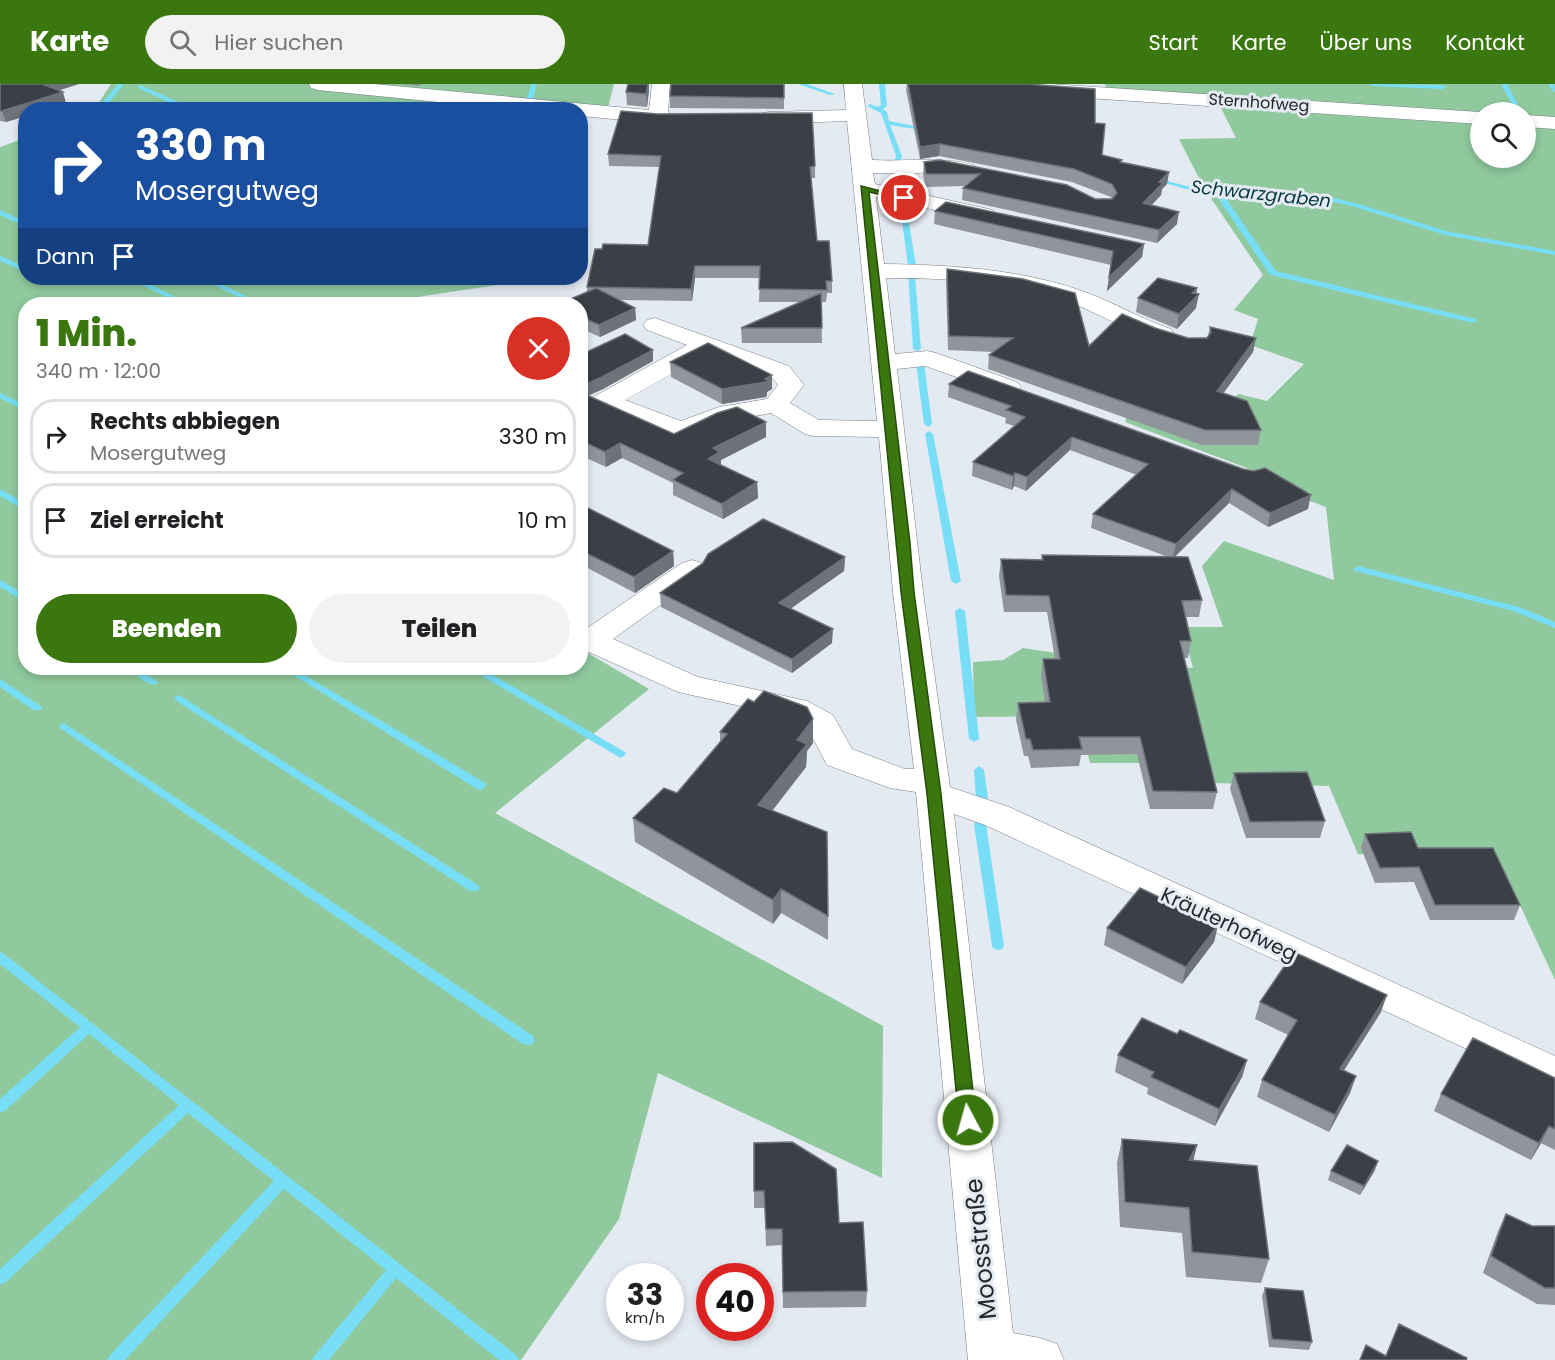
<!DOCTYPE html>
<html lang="de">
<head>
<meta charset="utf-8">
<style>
  body { margin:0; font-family:Poppins,sans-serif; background:#f2f2f2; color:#202124; height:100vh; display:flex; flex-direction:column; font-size:22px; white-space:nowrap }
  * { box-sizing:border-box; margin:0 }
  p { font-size:20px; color:#757577 }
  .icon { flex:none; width:33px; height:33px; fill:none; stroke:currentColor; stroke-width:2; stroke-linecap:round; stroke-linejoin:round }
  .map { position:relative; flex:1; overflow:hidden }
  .drawer { position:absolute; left:18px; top:213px; width:570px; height:378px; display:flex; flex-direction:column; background:#fff; border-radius:24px; box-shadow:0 3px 9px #0003 }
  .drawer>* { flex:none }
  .guide { position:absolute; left:18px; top:18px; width:570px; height:183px; border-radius:24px; box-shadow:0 3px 9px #0003; background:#1a4fa0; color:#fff; overflow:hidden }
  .controls { position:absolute; left:1470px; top:18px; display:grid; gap:12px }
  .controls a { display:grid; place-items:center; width:66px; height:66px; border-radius:50%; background:#fff; box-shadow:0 3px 9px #0003; font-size:30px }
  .speed { position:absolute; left:606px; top:1179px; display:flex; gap:12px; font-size:30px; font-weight:700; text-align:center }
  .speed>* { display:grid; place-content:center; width:78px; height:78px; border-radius:50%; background:#fff; box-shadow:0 3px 9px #0003; line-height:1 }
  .speed small { font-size:15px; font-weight:400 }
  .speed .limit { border:9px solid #d22; background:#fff; color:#111 }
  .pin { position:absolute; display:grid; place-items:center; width:51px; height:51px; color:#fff; margin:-26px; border:3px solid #fff; border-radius:50%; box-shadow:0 2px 6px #0007 }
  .me { position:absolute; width:66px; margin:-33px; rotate:354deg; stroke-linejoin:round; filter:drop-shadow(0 0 4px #0008) }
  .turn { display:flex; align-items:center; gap:21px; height:126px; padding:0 18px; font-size:27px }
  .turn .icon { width:78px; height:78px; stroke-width:2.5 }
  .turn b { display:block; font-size:42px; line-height:51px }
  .then { display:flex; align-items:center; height:57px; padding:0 18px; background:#0003; gap:12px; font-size:22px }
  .round { display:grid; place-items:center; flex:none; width:63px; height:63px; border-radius:32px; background:#f2f2f2 }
  .head { display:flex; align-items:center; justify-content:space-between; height:102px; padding:0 18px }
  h1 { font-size:36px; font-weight:800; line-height:45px; color:#3b770f }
  .primary-button { display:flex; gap:12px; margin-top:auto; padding:12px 18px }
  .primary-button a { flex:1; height:69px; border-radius:36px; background:#3b770f; color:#fff; font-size:24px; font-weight:800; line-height:69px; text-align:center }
  .primary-button a+a { background:#f2f2f2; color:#202124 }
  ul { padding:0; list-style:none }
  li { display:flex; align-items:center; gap:18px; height:75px; margin:0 12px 9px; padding:0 6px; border:3px solid #e0e0e0; border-radius:24px }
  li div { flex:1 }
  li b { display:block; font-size:22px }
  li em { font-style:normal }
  header { display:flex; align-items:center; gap:36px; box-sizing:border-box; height:84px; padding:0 30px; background:#3b770f; color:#fff }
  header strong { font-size:28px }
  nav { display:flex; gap:33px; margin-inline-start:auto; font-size:21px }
  .search { width:420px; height:54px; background:#f2f2f2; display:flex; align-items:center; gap:15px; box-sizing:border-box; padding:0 21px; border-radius:33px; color:#757577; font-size:22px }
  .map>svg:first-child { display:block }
  .green { fill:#8fc99d; fill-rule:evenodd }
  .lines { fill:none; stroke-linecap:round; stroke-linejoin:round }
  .stream { fill:#78def7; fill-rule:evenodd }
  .minor-casing { stroke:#787e85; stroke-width:1 }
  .minor { fill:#fff; fill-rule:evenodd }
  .wall { fill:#90959c }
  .shaded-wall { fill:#6e737a }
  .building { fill:#3b4046; stroke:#6e737a; stroke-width:1.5 }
  .route { fill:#3b770f; stroke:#264d0a; stroke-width:1.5 }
  .labels { text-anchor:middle; stroke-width:6; stroke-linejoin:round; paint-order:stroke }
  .far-street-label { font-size:16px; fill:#26282b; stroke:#e4eaf2 }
  .far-water-label { font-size:18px; font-style:italic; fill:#043741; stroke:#e4eaf2 }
  .street-label { font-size:20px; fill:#26282b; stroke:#e4eaf2 }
  .near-street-label { font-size:24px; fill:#26282b; stroke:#e4eaf2 }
</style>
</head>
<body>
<header>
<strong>Karte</strong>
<div class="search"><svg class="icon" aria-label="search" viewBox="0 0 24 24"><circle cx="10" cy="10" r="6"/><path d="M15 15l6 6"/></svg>Hier suchen</div>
<nav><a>Start</a><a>Karte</a><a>Über uns</a><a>Kontakt</a></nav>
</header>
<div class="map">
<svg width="1555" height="1276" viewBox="0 0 1555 1276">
  <rect width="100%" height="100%" fill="#e4eaf2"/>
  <!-- green -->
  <path class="green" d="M111,0H614L607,27L94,26Z
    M1105,0H1555V896L1497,772L1358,770L1329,702L1208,699L1198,679H1090L1078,632L974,633L973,578L1003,576L1023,564L1130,580L1193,584L1182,543H1223L1202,482L1224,457L1334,496L1326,423L1277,405L1281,397L1125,338L1132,320L1220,322L1239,310L1267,317L1304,280L1250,261L1258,235L1234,226L1263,191L1204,104L1179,55L1236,54L1220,22L1107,10ZM1480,28H1526V74H1480Z
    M25,54L26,194H544L371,220H26V584H580L581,565L649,605L495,729L883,942L882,1094L658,989L619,1135L521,1276H0V63Z"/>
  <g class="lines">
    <!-- stream -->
    <path class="stream" d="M118,0H124L103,26H96Z
      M531,0H537L533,16L530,18L527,16Z
      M798,0H807L835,10L830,11Z
      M879,0H885L887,22L883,25L887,28L889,37L930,45L927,47L890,41L902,72L900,80L897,82L894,80L896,72L881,29L867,22L870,20L878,23L881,21Z
      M1369,0L1443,1L1446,3L1443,5L1372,2Z
      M1501,0H1507L1521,26L1520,27H1516Z
      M1548,0H1554L1555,8L1553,7Z
      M140,1L194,25L195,26H186L138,4V2Z
      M897,86L900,88L903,105L898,104L894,88Z
      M1151,93L1199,105L1222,109L1276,108L1326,112L1359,120L1446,147L1555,167V171L1445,151L1355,123L1326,116L1276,112L1225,113L1276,187L1476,235L1477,237L1473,239L1270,191L1218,114V112L1196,108L1151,95Z
      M20,105H26V109L20,107Z
      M902,112L905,114L916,182L912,184L908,182L899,114Z
      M0,126L26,138V143L0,131Z
      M0,172L26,183V188L0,177Z
      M908,189L915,191L921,265L917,267L913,265Z
      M37,194H47L48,195L44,197Z
      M128,194H137L190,220H181Z
      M199,194H208L263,220H254Z
      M917,277H923L924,279L932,340L928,343L924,340L916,279Z
      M0,309L26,321V327L0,314Z
      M929,347L933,350L961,497L956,500L951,497L925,350Z
      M0,405L26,420V427L0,412Z
      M1358,482L1519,523L1555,538V544L1513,527L1355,487L1353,485Z
      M0,496L26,511V519L0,503Z
      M960,524L965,527L979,655L974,658L969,655L955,527Z
      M126,584H137L158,598L157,600H149Z
      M282,584H293L485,699L486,702L481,706L477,705Z
      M469,584H481L625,668L626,670L621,674L617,672Z
      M0,595L41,622L42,624L41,626H33L0,603Z
      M179,611L478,801L480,804L478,807H470L175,616L174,614Z
      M64,639L533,952L534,956L533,960L528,961L523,960L60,644L59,642L60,640Z
      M979,682L984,686L988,714L982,718L976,714L974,686Z
      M980,736L984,737L986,740L1004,862L1002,865L998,866L994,865L992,862L974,740L976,737Z
      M0,868L4,870L516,1271L519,1276H499L396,1194L329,1276H312L315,1271L386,1186L284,1105L125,1276H107L110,1271L274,1097L188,1029L5,1199L0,1200V1185L179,1021L89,950L5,1027L0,1028V1015L80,943L0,880Z"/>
    <!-- minor casing -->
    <g class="minor-casing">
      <path id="minor" d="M309,0H374L649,26L652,0H670L668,28L675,33L672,37L658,39L580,32V26H518L318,6L311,4Z
        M844,0H862L872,76C907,78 940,72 974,81L977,85L974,89L967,91L939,86L913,90L873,89L875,100L993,126L996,131L993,136L985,137L876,113L884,180C952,181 1021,185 1085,208C1115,219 1141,235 1171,245L1174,250L1171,255L1162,257L1153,255C1124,245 1098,229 1069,218C1011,197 947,194 886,194L895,270L927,267L936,269L1017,298L1021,303L1017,308L1008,311L925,282L897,285L923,508L950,703L1009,723L1555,972V1006L985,741L954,730L1013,1249L1040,1254L1057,1260L1064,1276H968L916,708L890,704L827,681L808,645L785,632L678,608L580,564V549L682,479L692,476L702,479L707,485L702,491L613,555L698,593L807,617L833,631L852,665L905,685H914L893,508L879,353L814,352L805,350L771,329L734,336L681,354L595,322L591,317L595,312L687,261L647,246L643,241L647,236L655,234L789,282L804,301L790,319L819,336L877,337L847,37L768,40L761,38L758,34L761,30L768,28L846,26ZM709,269L771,292L778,301L767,315L719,323L681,337L625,316Z
        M956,0H1050L1480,28V40L965,6L958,4Z
        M1526,31L1555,33V45L1526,43Z"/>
    </g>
    <!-- minor -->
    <use href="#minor" class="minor"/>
  </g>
  <!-- wall -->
  <path class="wall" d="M0,0L58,7L66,19L46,26H26V32L6,38L0,37Z
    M399,0H421L420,2Z
    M907,0H1027L1095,39L1102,71L1122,76V78L1169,88L1167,100L1162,105L1161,111L1152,121L1177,140L1157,159L962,116L963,104L965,102L926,103L923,91L924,78L1095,115H1112L1111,113L1072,98L939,72L920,75L906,6Z
    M649,6L647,23L627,21L626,8Z
    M670,12L784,14V25L670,24Z
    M621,27L815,82V94H811L817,157L832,197V209H827L826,218H821L822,259H742L741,244L800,218H759L760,194H695L692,217L619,216L635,224L636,236L600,253L580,244V220L587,208V203L602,165L648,161L660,83L609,82L608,70Z
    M935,127L1144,160L1142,173L1107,207L1111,181L934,140Z
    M947,185L1089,262L1155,244L1188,254H1207L1208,252L1210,243L1256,254L1253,268L1223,310L1261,346L1258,361H1202L988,285L989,271L993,268L948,266L946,198Z
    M1197,204L1196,210V224L1177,245L1136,228L1138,214Z
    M653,266V277L603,305L588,312L674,350L766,338V353L721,376V381L757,398L758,414L723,435L673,411V399L622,374L606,383L580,371V271Z
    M670,278L772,305L767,308V311L766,313L722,320L671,293Z
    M949,300L1308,425L1268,443L1229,419L1175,473L1202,516L1199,533H1186L1191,557L1188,574H1184L1217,708L1213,725H1150L1137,670L1081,671L1079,682L1031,684L1028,672H1024L1016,636L1018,619L1045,618L1041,592L1043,575H1055L1047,528H1004L999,492L1001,475L1041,476L1042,471L1168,473L1091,444L1093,430L1137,391L1070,366L1026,407L1014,402L1012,406L972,392L973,378L1014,342L1005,339L1006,334L948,313Z
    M580,420L673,467L674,482L635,509L580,480Z
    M845,473L844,487L791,524L832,559L792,589L661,523L660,509Z
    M720,648L813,659L807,667L806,683L772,727L828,832V856L781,829L773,840L635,758L633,734L677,709L720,659Z
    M1234,689L1325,737L1320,754H1246L1230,705Z
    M1365,750L1418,764L1520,821L1514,836H1430L1414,798L1375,799L1361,764Z
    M1218,841L1214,858L1182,900L1104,861L1107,844Z
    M1260,918L1381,928L1344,986L1356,992L1350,1009L1329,1048L1257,1013L1262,996L1288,951L1255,935Z
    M1177,950L1247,976L1242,993L1215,1042L1147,1010L1148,1004L1115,988L1118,971Z
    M1555,994V1066L1541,1059L1531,1076L1434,1027L1441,1010Z
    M1122,1055L1197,1061L1193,1076L1269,1175L1261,1199L1186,1193L1182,1149L1120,1143L1117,1079Z
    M754,1059L839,1139L867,1207L866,1223L783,1224L782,1161L766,1162L765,1124H754Z
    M1375,1086L1360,1111L1328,1096L1331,1087Z
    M1506,1130L1532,1142H1555V1221L1537,1220L1483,1189L1498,1147Z
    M1265,1204L1312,1258L1309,1266L1269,1263L1262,1212Z"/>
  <!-- shaded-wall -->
  <path class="shaded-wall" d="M43,0H79L45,11Z
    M648,0H649V6L647,23L646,10Z
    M63,8L66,19L46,26H26V32L6,38L2,27Z
    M940,60L939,72L920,75V63Z
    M1169,88L1167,100L1162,105L1161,111L1141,132L1143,119L1159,98Z
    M1179,128L1177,140L1157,159L1159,146Z
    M1144,160L1142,173L1107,207L1109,193Z
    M695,182V194L692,217L691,205Z
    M1197,204L1196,214L1199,210L1196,224L1177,245L1179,230L1192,209Z
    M635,224L636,236L600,253L599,241Z
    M1256,254L1253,268L1214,322L1217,307Z
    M653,266V277L603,305L580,315V303Z
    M772,291V305L767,308V311L766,313L722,320V305L765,295Z
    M766,338V353L721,376V383L708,375L713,364Z
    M1072,353L1070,366L1026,407L1027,393Z
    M620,359L622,374L606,383L605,368Z
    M1015,389L1014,402L1012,406L1013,392Z
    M757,398L758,414L723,435L722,420Z
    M1232,405L1229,419L1173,474L1176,460Z
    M1311,411L1308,425L1268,443L1270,429Z
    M673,467L674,482L635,509L634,493Z
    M845,473L844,487L779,533V519Z
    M833,545L832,559L792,589V575Z
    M813,635V659L807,667L806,683L758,745V721L797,656Z
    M781,805V829L773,840V816Z
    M1218,841L1214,858L1182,900L1186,883Z
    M1387,911L1381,928L1334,1002L1340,985Z
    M1247,976L1242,993L1215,1042L1219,1025Z
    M1356,992L1350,1009L1329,1048L1335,1031Z
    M1549,1042L1541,1059L1531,1076L1539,1059Z
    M1197,1061L1191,1086L1189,1076Z
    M1378,1077L1375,1086L1360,1111L1364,1102Z"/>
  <!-- building -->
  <path class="building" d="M0,0H43H42L63,8L2,27H0Z
    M628,0H648L646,10L626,8Z
    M671,0H784V14L670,12Z
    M908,0H1027L1095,5V39L1105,40L1102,71L1122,76L1120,78L1169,88L1159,98L1163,99L1143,119L1179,128L1159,146L963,104L980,90H926L924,78L940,76L1067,101L1095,115H1112L1117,109L1112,100L1074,85L940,60L920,63Z
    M621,27L658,30L812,29L815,82L810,83L817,157H829L832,197H826L827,206L759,205L760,182H695L691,205L587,203L595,165H602L603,160L648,161L661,72L608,70Z
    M946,118L1144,160L1109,193L1113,167L935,127Z
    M947,185L1023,195L1075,209L1089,262L1122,230L1155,244L1188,254H1207L1211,248L1210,243L1256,254L1217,307L1247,317L1261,346H1205L989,271L1013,254L949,252Z
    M1158,194L1197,204L1192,209L1199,210L1179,230L1138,214Z
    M596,204L635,224L599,241L580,232V220H559Z
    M821,209L822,244H741Z
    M625,250L653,266L602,293L580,303V271Z
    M708,259L772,291L765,295L767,296L766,298L722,305L670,278Z
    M968,287L1243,385L1254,387L1265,384L1311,411L1270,429L1232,405L1176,460L1093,430L1148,380L1072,353L1027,393L1015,389L1013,392L973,378L1025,333L1006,326L1011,322L949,300Z
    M580,308L674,350L717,329L737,323L766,338L713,364L720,368L708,375L757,398L722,420L673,396L683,389L620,359L605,368L580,356Z
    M580,420L673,467L634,493L580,466Z
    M763,435L845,473L779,519L833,545L792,575L660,509L703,479L708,470Z
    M1042,471L1188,473L1202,516L1182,517L1191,557H1180L1217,708L1153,707L1140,653H1079L1082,665L1033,666L1030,655H1026L1018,619L1050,618L1043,575H1060L1049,512L1006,511L1001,475L1043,476Z
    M764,607L807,623L813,635L797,656L807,660L758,721L827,748L828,832L781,805L773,816L633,734L664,704L677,709L727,650L720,648L748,615L754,618Z
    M1307,688L1325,737L1250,738L1234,689Z
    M1411,748L1418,764H1493L1520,821H1435L1419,783L1380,784L1365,750Z
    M1140,804L1218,841L1186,883L1107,844Z
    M1294,868L1387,911L1340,985L1356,992L1335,1031L1262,996L1297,936L1260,918Z
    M1142,934L1177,950L1180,946L1247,976L1219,1025L1151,993L1154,988L1118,971Z
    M1473,954L1555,994V1045L1549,1042L1539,1059L1441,1010Z
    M1122,1055L1197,1061L1189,1076L1257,1082L1269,1175L1192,1168L1189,1124L1125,1118Z
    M792,1058L836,1085L839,1139L863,1138L867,1207L783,1208L782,1145H766L764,1107H754V1059Z
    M1347,1061L1378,1077L1364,1102L1331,1087Z
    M1506,1130L1532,1142H1555V1204H1545L1491,1172Z
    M1265,1204L1303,1207L1312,1258L1272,1255Z
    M1399,1240L1467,1274L1466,1276H1360L1366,1261L1386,1272Z"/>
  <!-- route -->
  <path class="route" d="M861,102L908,114L904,116L869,108L910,459L914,508L941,710L976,1036L974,1041L968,1043L962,1041L959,1036L927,710L901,508Z"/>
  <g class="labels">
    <!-- far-street labels -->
    <g class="far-street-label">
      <text transform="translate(1259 18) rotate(4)" y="6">Sternhofweg</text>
    </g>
    <!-- far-water labels -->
    <g class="far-water-label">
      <text transform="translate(1261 110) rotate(6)" y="6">Schwarzgraben</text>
    </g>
    <!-- street labels -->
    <g class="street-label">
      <text transform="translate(1229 840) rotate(25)" y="7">Kräuterhofweg</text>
    </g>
    <!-- near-street labels -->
    <g class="near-street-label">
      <text transform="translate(981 1165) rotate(-96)" y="8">Moosstraße</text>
    </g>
  </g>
</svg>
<div class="controls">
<a><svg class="icon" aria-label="search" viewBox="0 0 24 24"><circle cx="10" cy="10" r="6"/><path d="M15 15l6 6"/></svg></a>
</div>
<div class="speed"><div>33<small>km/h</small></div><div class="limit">40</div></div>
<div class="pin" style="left:904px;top:114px;background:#d93025"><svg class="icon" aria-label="arrive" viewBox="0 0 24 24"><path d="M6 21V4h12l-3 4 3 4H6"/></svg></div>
<svg class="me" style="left:968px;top:1036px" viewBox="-20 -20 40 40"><circle r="17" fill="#3b770f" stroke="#fff" stroke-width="3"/><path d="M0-11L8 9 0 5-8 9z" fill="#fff"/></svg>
<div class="guide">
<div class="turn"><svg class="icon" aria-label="right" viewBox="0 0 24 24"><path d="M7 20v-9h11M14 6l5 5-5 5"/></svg><div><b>330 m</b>Mosergutweg</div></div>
<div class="then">Dann<svg class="icon" aria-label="arrive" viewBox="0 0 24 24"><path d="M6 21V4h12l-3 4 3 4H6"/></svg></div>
</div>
<section class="drawer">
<div class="head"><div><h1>1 Min.</h1><p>340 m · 12:00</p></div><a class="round" style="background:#d93025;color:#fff"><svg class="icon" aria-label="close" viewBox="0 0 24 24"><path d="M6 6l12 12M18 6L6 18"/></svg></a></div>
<ul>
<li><svg class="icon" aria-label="right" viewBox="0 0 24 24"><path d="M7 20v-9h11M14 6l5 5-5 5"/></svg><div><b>Rechts abbiegen</b><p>Mosergutweg</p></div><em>330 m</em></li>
<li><svg class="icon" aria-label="arrive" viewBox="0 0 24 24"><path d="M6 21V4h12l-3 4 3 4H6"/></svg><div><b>Ziel erreicht</b></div><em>10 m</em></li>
</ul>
<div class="primary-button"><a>Beenden</a><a>Teilen</a></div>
</section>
</div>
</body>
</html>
